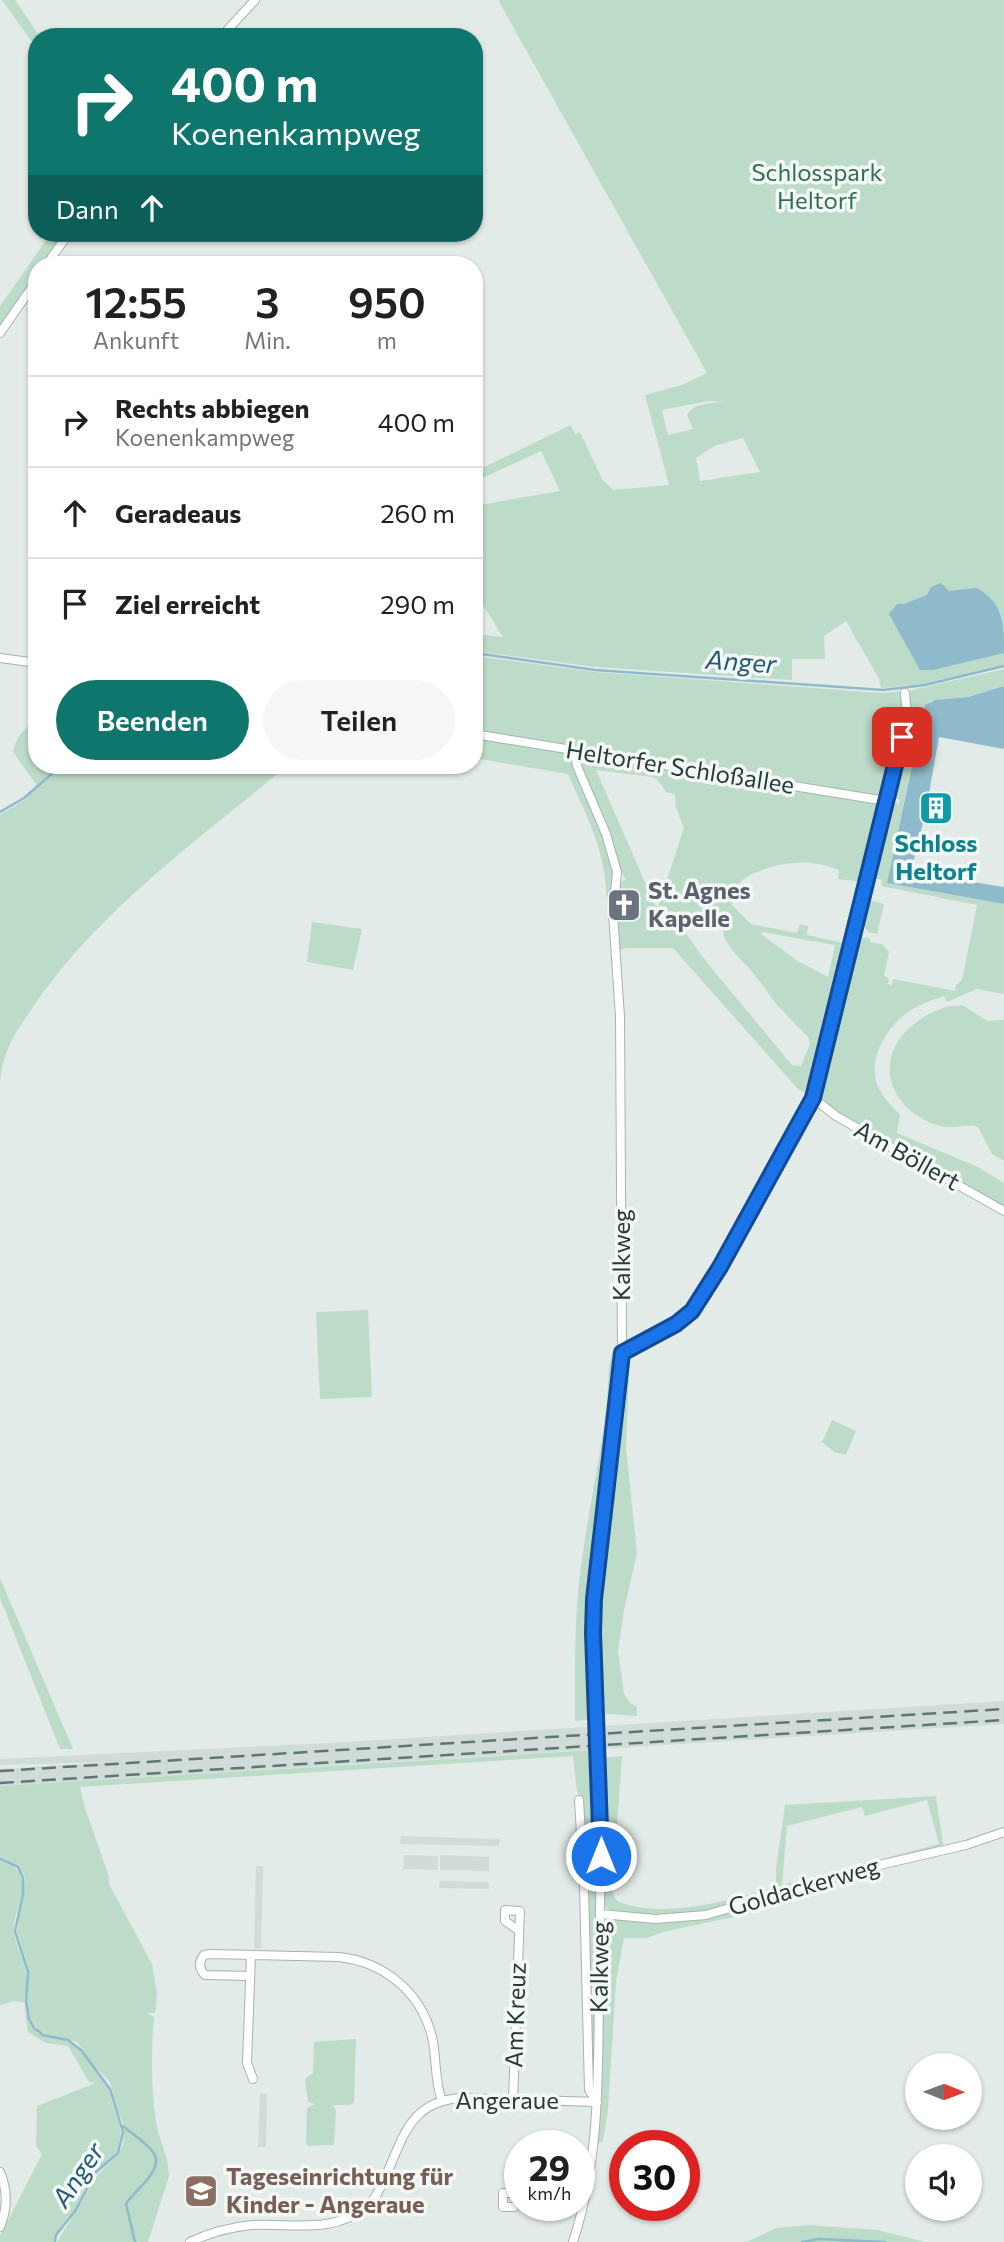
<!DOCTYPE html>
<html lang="de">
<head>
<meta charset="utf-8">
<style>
  body { margin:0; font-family:Commissioner,sans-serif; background:#f6f6f6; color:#202124; height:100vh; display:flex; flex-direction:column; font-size:26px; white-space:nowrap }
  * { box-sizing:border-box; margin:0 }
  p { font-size:23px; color:#757577 }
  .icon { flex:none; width:38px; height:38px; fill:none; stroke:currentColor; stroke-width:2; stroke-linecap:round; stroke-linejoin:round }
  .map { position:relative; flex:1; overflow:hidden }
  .panel { position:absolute; left:28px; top:256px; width:455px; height:518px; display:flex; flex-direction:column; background:#fff; border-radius:28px; box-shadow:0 2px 5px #0004 }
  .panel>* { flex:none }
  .hud { position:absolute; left:28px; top:28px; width:455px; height:214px; border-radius:28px; box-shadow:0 2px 5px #0004; background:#0f766e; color:#fff; overflow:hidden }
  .needle { width:46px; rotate:91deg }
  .fabs { position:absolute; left:905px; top:2053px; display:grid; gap:14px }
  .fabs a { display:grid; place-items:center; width:77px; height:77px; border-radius:50%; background:#fff; box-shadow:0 2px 5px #0004; font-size:35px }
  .speed { position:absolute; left:504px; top:2130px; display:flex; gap:14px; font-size:35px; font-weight:700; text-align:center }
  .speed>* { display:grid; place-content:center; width:91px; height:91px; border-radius:50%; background:#fff; box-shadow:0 2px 5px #0004; line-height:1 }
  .speed small { font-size:18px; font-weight:400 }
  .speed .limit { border:10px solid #d22; background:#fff; color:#111 }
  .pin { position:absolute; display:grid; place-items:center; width:60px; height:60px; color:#fff; margin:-30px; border-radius:14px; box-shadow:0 4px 10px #0006 }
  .me { position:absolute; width:77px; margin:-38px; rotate:0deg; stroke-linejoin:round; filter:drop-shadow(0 0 5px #0008) }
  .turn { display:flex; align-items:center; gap:24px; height:147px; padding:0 28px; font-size:32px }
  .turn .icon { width:91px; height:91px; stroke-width:2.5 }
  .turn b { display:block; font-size:49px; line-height:60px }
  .then { display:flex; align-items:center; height:66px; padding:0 28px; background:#0003; gap:14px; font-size:26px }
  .eta { display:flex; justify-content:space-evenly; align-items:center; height:119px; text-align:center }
  .eta b { font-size:42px; font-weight:600; line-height:49px }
  .button { display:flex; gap:14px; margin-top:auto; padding:14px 28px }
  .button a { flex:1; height:80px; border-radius:42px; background:#0f766e; color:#fff; font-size:28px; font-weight:600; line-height:80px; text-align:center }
  .button a+a { background:#f6f6f6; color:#202124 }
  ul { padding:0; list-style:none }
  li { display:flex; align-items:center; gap:21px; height:91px; padding:0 28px; border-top:2px solid #e0e0e0 }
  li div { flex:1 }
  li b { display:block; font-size:26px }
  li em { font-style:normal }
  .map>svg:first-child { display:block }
  .built { fill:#d1dbd8 }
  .green { fill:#bddbc9; fill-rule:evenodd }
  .water { fill:#8fbacc }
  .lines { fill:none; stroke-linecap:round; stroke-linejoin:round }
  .stream { stroke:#8fbacc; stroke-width:2.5 }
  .street-casing { stroke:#a6b3b0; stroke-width:10 }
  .street { stroke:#fff; stroke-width:8 }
  .rail { stroke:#5e7773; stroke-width:2.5; stroke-dasharray:14 7; stroke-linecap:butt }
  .street-bridge-casing { stroke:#a6b3b0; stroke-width:10; stroke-linecap:butt }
  .street-bridge { stroke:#fff; stroke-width:8 }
  .route-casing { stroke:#114b97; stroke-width:18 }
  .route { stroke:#1a73e8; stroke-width:12 }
  .labels { text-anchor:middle; stroke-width:7; stroke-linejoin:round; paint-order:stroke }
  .park-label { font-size:24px; fill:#316f52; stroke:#f3f8f6 }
  .street-label { font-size:24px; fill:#243b38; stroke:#f3f8f6 }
  .culture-label { font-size:24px; font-weight:bold; fill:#0d838f; stroke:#f3f8f6 }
  .worship-label { font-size:24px; font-weight:bold; fill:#5b616d; stroke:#f3f8f6; text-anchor:start }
  .education-label { font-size:24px; font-weight:bold; fill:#785e54; stroke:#f3f8f6; text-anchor:start }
  .water-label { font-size:26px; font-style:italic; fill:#225a72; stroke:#f3f8f6 }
</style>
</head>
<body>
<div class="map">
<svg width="1004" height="2242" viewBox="0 0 1004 2242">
  <rect width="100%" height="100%" fill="#e3ebe9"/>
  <!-- built -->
  <path class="built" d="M1004,1701V1724L0,1786V1769L108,1762L0,1765V1759L328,1743Z
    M401,1836L500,1839L499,1846L400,1844Z
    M404,1855L438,1856V1870L403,1869Z
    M440,1855L489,1857V1871L440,1870Z
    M256,1866H263L261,1949H254Z
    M440,1881L489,1882V1889L439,1888Z
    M260,2094H267L266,2147H258Z"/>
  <!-- green -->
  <path class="green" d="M2,0H15L40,37H37V49Z
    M498,0H1004V665L924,684L881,688L879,679L846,621L824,636L825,659H792V680L595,667L474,651V634L503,637L474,591V506L560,491L541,451L474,482V472L571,425L575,434L580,432L602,479L613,490L669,485L645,395L682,385L707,373ZM708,401L724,402C710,404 695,402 687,415L693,429L668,435L662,410ZM743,438L760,472L700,481L696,458L714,446Z
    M51,233H67L45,264H37V277L0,331V306Z
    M483,657L595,672L883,693L901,691L906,706L886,790L881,791L877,797L474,733V710Z
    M1004,669V686L967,697L935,700L930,701L923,711L887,883L1004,904V994L977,989L947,1002L944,996C935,999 926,1002 918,1006C892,1019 867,1054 877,1084C882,1096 891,1106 900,1115L897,1133L978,1167L1004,1183V1210L822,1104L817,1096L855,940L866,937L870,939V942L882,944L889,952L884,976L889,978L888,984L892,985L893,979L955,991L956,985L962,980L977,905L881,886L882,880L870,877L886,813L895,803L899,804L900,799H896L891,793L908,691Z
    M37,721V765H288C198,840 96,912 31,1010C21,1025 10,1040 5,1057C2,1065 1,1074 0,1083V815L27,798L36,784L13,752C15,740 25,725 37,721Z
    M474,736L563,752L570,756L614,862L611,920C605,902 607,884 603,866C597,834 581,804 568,774L474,758Z
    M583,754L875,802L877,807L881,810L863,882L838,879L839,870C831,867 821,864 812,863C788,860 725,872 732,905L751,924L797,933L800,924L808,926L807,935L848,944L810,1097L797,1088L673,948H626L617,951L614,914L618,882L626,880L619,869L579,761ZM596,770L652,777L657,779L666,792L675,794L676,808L684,828L658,907L655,905ZM693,914L712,919L724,932L723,935L732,950L754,974L777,1005L808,1037L810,1044L801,1066L792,1065L708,964L679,924ZM763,932L835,945L828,977L796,960L761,934Z
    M864,899L884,904L877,934L868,932L861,921Z
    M312,922L362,929L353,970L307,962Z
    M962,1005L988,1021L1004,1020V1161L992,1154L978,1127C966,1123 953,1130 940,1126C887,1111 870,1055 918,1021C926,1015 943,1006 953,1006C956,1006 959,1007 962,1005Z
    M368,1310L372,1397L320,1399L316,1312Z
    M616,1349L619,1351L593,1596V1719L575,1721C575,1667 574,1612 582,1559C591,1495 607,1431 609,1367L612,1353Z
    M630,1350L626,1448L637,1553L624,1610L618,1651L624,1694L630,1703L637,1707V1716L597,1713C590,1595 610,1478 623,1362Z
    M832,1420L856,1431L846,1455L834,1452L822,1442Z
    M0,1578L73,1749H60L0,1598Z
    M595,1750L599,1810L595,2081L593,2082L581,1801L577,1791L573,1756L80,1787L85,1808L109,1877V1884L152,1964L157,1994L155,2013H147L154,2017C151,2051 151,2089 156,2122C159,2141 169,2156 169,2176L148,2242H57L98,2174L119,2154L123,2145L124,2125L116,2107L110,2082L94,2066L77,2042L40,2032L31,2021L27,2003L28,1967L17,1931L25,1878L19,1866L0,1858V1786Z
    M622,1756L613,1881V1895L617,1901C664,1920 727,1901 772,1888L771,1892L722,1909L673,1917L612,1912L605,1906L603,1900L600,1758Z
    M936,1796L943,1844L941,1847L784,1890L776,1885V1869L785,1805ZM927,1800L939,1844L782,1885L787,1826L862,1807L865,1816Z
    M0,1861C9,1865 18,1867 21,1877C26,1893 15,1910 14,1926C13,1941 22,1955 25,1969C28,1980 26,1991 24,2002L14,2001L0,2005Z
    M785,1893L780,1899L733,1917L663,1932L647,1938H624L616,1981L608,2110L603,2141L596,2145L603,1931L607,1924L617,1919L674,1920Z
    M24,2005L28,2019L37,2033L67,2041L80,2050L108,2088L121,2131L118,2149L114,2155L94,2172L74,2210L59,2229L54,2242H0V2236L42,2154L36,2146L37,2106L96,2083L89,2082L68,2046L46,2043L28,2032Z
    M356,2039L354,2102L350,2105H332L336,2110L334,2145L308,2146L306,2142L307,2108L315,2104L308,2102L305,2079L313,2073L314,2042Z
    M809,2225L877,2230L925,2242H747L776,2228Z"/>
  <!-- water -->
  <path class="water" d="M941,583L949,591L977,588C1004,604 1004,624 1004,653L933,670H920L889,614L897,604H904L927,595L931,587Z
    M1004,686V749L939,737L926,810L911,872L1004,887V904L887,883L925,705L935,700L968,697Z"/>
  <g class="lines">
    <!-- stream -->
    <path class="stream" d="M474,653L595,670L883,690L925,685L1004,666
      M0,812L24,798L62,765
      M0,1859L18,1867L23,1878V1894L15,1931L28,1972L26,2002L29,2019L34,2028L43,2035L68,2040L81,2050L110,2089L123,2132L118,2153L96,2172L75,2211L56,2235L55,2242
      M123,2126C132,2134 146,2142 153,2152C166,2170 135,2189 126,2204L135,2242
      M802,2242L819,2239L885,2242"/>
    <!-- street casing -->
    <g class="street-casing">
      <path id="street" d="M221,37L255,0
        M47,264L69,233
        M0,333L37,280
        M0,658L37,663
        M474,734L886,801
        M575,751L577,766L606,834L617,872L613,914L620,1017L622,1353L595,1599L592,1663L596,1725
        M813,1098L836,1116L1004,1211
        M622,1353L676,1324L692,1311L720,1267L813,1098L907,716L905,693
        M579,1800L584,1887L589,2090L597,2102
        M601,1914L656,1919L706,1915L862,1869L966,1845L1004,1832
        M251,1955L247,2063L253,2079
        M250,1976L205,1975C199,1969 198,1962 204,1955L211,1954L339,1957C384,1962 421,1992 432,2037C437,2058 434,2080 442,2101
        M513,2099L520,1911L505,1910V1921L518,1930
        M0,2172C8,2191 8,2208 0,2227
        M520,2193H503V2207H514L520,2201
        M190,2242C209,2233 231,2227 252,2225C293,2223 332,2234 366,2207C375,2200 379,2190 384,2180C403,2139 409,2100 463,2098L597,2102
        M573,2242C600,2159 598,2076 599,1989C600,1909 602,1830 598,1750"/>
    </g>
    <!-- street -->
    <use href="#street" class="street"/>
    <!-- rail -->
    <path class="rail" d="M0,1771L1004,1709
      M0,1783L1004,1720"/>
    <!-- street-bridge casing -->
    <g class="street-bridge-casing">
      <path id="street-bridge" d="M596,1725L598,1750"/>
    </g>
    <!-- street-bridge -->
    <use href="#street-bridge" class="street-bridge"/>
  </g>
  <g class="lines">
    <!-- route casing -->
    <g class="route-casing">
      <path id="route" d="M601,1856L593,1633L594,1599L622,1353L676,1324L692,1311L720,1267L813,1098L902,737"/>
    </g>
    <!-- route -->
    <use href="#route" class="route"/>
  </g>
  <!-- icons -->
  <defs>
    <g id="building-square" transform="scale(1.75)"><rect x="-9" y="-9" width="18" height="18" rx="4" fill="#0f9aa8" stroke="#f3f8f6"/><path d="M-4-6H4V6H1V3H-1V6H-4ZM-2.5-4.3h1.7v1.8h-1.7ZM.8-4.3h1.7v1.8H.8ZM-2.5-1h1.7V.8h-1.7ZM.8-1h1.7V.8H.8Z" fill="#fff"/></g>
    <g id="church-square" transform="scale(1.75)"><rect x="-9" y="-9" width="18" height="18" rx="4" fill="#6b7280" stroke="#f3f8f6"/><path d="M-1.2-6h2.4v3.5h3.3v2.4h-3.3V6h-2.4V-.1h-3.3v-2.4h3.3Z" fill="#fff"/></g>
    <g id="school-square" transform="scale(1.75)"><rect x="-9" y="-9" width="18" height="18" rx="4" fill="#8d6e63" stroke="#f3f8f6"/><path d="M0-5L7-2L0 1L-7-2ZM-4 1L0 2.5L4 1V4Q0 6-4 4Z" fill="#fff"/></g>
  </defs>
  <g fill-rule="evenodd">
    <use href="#building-square" x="936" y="808"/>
    <use href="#church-square" x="624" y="905"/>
    <use href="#school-square" x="201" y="2191"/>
  </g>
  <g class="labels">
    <!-- park labels -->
    <g class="park-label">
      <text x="817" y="181">Schlosspark<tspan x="817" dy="28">Heltorf</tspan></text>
    </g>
    <!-- street labels -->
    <g class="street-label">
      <text transform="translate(680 768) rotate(9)" y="8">Heltorfer Schloßallee</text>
      <text transform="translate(907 1156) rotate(29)" y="8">Am Böllert</text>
      <text transform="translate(622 1255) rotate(-90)" y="8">Kalkweg</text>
      <text transform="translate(804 1887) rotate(-16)" y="8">Goldackerweg</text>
      <text transform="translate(600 1967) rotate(-89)" y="8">Kalkweg</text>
      <text transform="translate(516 2015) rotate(-88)" y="8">Am Kreuz</text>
      <text x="507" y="2109">Angeraue</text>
    </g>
    <!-- culture labels -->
    <g class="culture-label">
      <text x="936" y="852">Schloss<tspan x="936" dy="28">Heltorf</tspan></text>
    </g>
    <!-- worship labels -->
    <g class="worship-label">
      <text x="648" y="899">St. Agnes<tspan x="648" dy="28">Kapelle</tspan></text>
    </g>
    <!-- education labels -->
    <g class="education-label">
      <text x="226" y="2185">Tageseinrichtung für<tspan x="226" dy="28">Kinder - Angeraue</tspan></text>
    </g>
    <!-- water labels -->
    <g class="water-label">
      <text transform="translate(741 662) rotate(4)" y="9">Anger</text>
      <text transform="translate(78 2175) rotate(-56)" y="9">Anger</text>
    </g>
  </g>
</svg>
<div class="fabs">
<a><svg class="needle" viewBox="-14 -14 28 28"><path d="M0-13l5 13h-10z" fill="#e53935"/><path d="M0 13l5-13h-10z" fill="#757577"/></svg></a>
<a><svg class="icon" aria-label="sound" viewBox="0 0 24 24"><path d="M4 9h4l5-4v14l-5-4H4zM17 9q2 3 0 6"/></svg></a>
</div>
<div class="speed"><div>29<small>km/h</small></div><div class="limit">30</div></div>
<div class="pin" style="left:902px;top:737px;background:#d93025"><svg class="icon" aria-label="arrive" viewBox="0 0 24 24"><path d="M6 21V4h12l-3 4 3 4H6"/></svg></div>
<svg class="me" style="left:601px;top:1856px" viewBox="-20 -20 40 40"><circle r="17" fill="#1a73e8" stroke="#fff" stroke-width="3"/><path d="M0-11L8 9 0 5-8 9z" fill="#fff"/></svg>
<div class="hud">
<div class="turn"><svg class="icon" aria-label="right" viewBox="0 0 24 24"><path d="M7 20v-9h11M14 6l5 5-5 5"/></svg><div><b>400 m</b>Koenenkampweg</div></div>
<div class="then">Dann<svg class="icon" aria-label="ahead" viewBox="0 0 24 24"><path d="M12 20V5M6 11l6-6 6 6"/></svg></div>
</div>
<section class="panel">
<div class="eta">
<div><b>12:55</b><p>Ankunft</p></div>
<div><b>3</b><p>Min.</p></div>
<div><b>950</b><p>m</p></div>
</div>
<ul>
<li><svg class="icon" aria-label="right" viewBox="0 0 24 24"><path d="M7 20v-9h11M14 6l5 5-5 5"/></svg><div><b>Rechts abbiegen</b><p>Koenenkampweg</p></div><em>400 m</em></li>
<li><svg class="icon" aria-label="ahead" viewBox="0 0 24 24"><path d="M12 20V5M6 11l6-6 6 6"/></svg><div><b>Geradeaus</b></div><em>260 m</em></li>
<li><svg class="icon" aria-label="arrive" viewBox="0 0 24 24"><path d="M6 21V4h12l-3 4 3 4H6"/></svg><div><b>Ziel erreicht</b></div><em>290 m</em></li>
</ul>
<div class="button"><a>Beenden</a><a>Teilen</a></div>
</section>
</div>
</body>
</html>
